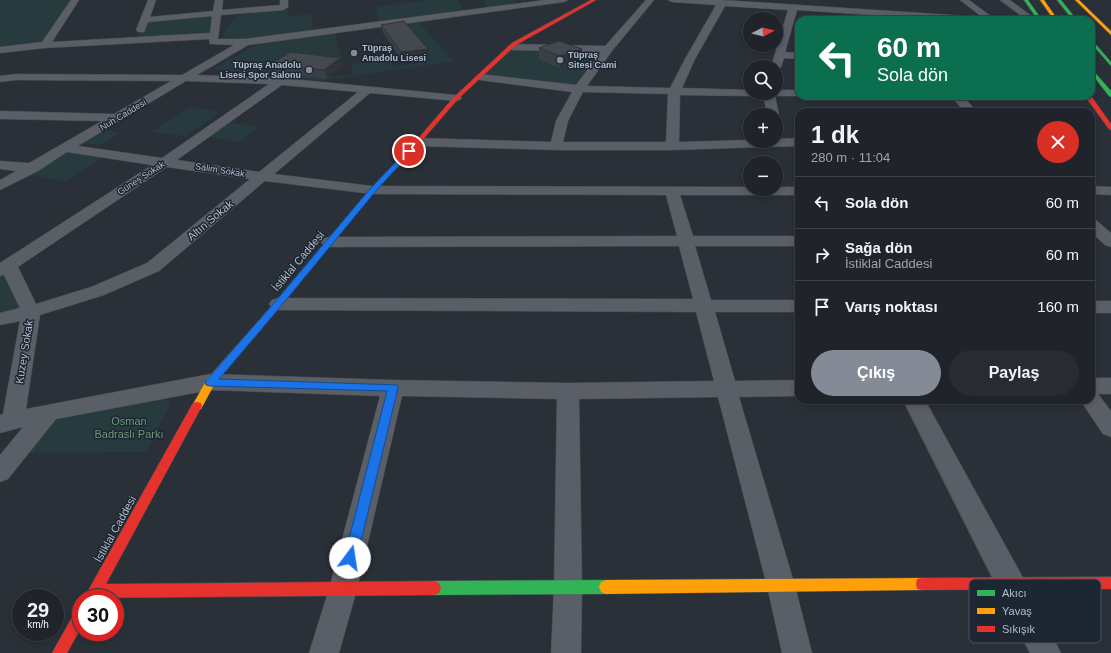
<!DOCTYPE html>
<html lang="tr">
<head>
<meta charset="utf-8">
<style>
  body { margin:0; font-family:Helvetica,sans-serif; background:#282c32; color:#f1f3f6; height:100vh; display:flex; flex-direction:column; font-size:15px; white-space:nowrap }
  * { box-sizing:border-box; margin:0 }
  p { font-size:13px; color:#a2a4a8 }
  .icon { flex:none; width:22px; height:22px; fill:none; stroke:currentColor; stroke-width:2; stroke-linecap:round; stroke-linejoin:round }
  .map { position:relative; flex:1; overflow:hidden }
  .panel { position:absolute; left:795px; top:108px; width:300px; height:296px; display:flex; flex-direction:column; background:#20242a; border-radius:12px; box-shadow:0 2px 6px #0003,0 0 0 1px #3d4147 }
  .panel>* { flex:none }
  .hud { position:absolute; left:795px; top:16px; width:300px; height:84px; border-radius:12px; box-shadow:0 2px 6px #0003,0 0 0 1px #3d4147; background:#0b6e4f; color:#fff; overflow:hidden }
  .needle { width:26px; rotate:83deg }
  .fabs { position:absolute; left:743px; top:12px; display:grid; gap:8px }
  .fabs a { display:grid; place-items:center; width:40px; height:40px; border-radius:50%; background:#20242a; box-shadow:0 2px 6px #0003,0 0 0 1px #3d4147; font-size:20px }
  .speed { position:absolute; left:12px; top:589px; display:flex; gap:8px; font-size:20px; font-weight:700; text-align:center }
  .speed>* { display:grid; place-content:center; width:52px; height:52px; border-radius:50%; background:#20242a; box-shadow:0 2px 6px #0003,0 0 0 1px #3d4147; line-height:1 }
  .speed small { font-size:10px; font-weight:400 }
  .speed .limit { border:6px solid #d22; background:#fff; color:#111 }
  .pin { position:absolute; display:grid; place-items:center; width:34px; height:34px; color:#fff; margin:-17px; border:2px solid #fff; border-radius:50%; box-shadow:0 1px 4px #0007 }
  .me { position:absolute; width:44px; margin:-22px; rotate:14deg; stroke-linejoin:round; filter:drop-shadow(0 0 3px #0008) }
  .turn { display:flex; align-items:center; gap:14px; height:84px; padding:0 16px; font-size:18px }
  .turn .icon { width:52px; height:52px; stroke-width:2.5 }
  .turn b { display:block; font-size:28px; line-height:34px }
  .round { display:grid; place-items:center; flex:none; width:42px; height:42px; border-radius:21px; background:#282c32 }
  .overview { display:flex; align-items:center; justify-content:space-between; height:68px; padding:0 16px }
  h1 { font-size:24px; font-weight:700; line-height:30px }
  .action { display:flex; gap:8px; margin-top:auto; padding:8px 16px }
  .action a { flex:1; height:46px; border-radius:24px; background:#848b96; color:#fff; font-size:16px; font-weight:700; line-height:46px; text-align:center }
  .action a+a { background:#282c32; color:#f1f3f6 }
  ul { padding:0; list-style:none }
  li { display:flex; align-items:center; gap:12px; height:52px; padding:0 16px; border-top:1px solid #3d4147 }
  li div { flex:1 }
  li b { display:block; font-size:15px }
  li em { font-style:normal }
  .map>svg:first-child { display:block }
  .green { fill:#273a3e }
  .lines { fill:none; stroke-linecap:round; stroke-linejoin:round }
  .street-casing { stroke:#484c53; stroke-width:1 }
  .fast-casing { stroke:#484c53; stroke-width:1 }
  .slow-casing { stroke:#484c53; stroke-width:1 }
  .jam-casing { stroke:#484c53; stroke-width:1 }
  .street { fill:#5a5e66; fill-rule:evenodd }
  .fast { fill:#30b455; fill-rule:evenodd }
  .slow { fill:#ff9f0a; fill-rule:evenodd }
  .jam { fill:#e5322d; fill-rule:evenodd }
  .wall { fill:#3a3f45 }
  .shaded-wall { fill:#303338 }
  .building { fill:#444950; stroke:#303338 }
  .route { fill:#1a73e8; stroke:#114b97 }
  .poi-dot { fill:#848b96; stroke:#1d2633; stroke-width:1.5 }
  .labels { text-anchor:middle; stroke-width:3; stroke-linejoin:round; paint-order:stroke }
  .far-poi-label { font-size:9px; font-weight:bold; fill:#b4bcc9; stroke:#1d2633; text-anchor:start }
  .far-street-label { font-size:9px; fill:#b4bcc9; stroke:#1d2633 }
  .street-label { font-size:11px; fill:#b4bcc9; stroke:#1d2633 }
  .park-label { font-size:11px; fill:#6b9a76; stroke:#1d2633 }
  .key { fill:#1d2633; stroke:#4a5360; stroke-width:1 }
  .key-label { font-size:11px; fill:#b4bcc9 }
</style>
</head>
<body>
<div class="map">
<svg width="1111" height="653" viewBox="0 0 1111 653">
  <rect width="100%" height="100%" fill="#2a3038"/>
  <!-- green -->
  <path class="green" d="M0,0H75L45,45L0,50Z
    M430,0H458L464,13L416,19L453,61L320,81L214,69L266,39L334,30L342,60C310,56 303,56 274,73L329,77L354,74L350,65L389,59L394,68L431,60L405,30L408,20L379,24L376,8L377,7Z
    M484,0H514L517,6L488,10Z
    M288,8L289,16L312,14V30L250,39H221L229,25L238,15Z
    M218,13L215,36L136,41L145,20Z
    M512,47L608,49L579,89L480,77Z
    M189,108L221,111L186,136L149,132Z
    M226,122L259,127L239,142L207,137Z
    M104,129L121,133L100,145L80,143Z
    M66,152L104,157L66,181L27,175Z
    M8,265L31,312L0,319V271Z
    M161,394L170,405L146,452L28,453L55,415Z"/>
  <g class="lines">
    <!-- street casing -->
    <g class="street-casing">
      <path id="street" d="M71,0H79L52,42L210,33L212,16L148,22L144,32H138L136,30L148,0H156L150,17L213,11L215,0H223L222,10L280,5V0H288V7L284,10L221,15L218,39H245L545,0H568L564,2L248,45L197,75L280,78L456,95L460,96L462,98L460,100L456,101L370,93L274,174L372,186L750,187V189H776V187H799V195H680L693,236H799V246H695L711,300H799V312H715L735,381L799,380V396L739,397L795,586L812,653H782L767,586L718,397L579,399L582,587L581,653H551L554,587L557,399L402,396L357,589L339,653H309L329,589L380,396L210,390L56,419L8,479L0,482V455L23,427L0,433V415L3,414L20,321L0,325V313L20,308L4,275L0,276V263L152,165L67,152L38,171L0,190V180L16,171L0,169V161L29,163L102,121L0,119V111L114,114L171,81L16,80L0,82V76L16,74L182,75L234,45L210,44L209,39L45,48L0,53V47L42,42ZM186,81L269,84L162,158L78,146ZM282,85L358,92L259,172L177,160ZM167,167L250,179L147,263L91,287L36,304L18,267ZM265,181L372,194L666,195L677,236L329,237L323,239L321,242L323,245L329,247L679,246L693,299L278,298L272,300L269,304L272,308L278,310L696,312L714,381L568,383L393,380L210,374L26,409L40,315L104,295L159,271Z
        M646,0H654L612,51L587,86L670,88L685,59L716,5L672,2L668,0H722L982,17L960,0H969L996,20H945L797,10L785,52L799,53V59L784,58L781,67L776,70V67H771L788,10L725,6L695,59L682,88L750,90V93H756L754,95L750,96L680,95L679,142L750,140V141H776V139L799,138V146L672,150H556L419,146L414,145L413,142L414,139L419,138L551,142L556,121L572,92L480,80L475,77L480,74L576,85L601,52L512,50L507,47L512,44L605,46ZM583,92L668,94L666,142H563L568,121Z
        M1000,0H1010L1037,20H1027Z
        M776,90H799V96H801H775L779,115L776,118V115H767L763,93H776Z
        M951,96H963L977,112H965Z
        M1091,186L1111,187V195L1091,194Z
        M1091,219L1097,221L1111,233V247L1105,245L1091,232Z
        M1091,301H1111V313H1091Z
        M1091,378H1111V394H1098L1111,411V437L1103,434L1080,400H1091Z
        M903,400H925L1021,574L1061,653H1030Z"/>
    </g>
    <!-- fast casing -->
    <g class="fast-casing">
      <path id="fast" d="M1024,0H1028L1042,20H1038Z
        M1057,0H1061L1077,20H1073Z
        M1091,39L1111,62V66L1091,43Z
        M1091,68L1111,91V97L1109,96L1091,73Z
        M606,580L611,582L613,587L611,592L606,594L434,595L429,593L427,588L429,583L434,581Z"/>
    </g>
    <!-- slow casing -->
    <g class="slow-casing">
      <path id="slow" d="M1040,0H1044L1058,20H1054Z
        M1075,0H1079L1111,31V35Z
        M402,157L407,158L374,191L281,306L214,385L201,409L197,410L193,409L192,406L207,379L275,302L370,189Z
        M922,578L927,579L928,584L927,589L922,590L606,594L601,592L599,587L601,582L606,580Z"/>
    </g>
    <!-- jam casing -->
    <g class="jam-casing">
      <path id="jam" d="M591,0H596L516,45L458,99L406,159H402V157L454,97L512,43Z
        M1085,96H1091L1111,124V130L1109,129Z
        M197,402L201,403L202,406L106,584L434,581L439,583L441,588L439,593L434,595L84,598L193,403Z
        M1111,577V589L922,590L917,589L916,584L917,579L922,578Z
        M81,608V628L67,653H52L76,610Z"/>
    </g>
    <!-- street -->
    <use href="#street" class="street"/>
    <!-- fast -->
    <use href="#fast" class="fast"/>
    <!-- slow -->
    <use href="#slow" class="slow"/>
    <!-- jam -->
    <use href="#jam" class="jam"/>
  </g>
  <!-- wall -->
  <path class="wall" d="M381,25L429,58L403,61L383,33Z
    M539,48L582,49L581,60L560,68L539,60Z
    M271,64L342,67L327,79L274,73Z"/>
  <!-- shaded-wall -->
  <path class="shaded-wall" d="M428,49L429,58L403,61L401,52Z
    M582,49L581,60L560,68V56Z
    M340,58L342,67L327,79L324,70Z"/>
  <!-- building -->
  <path class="building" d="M404,21L428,49L401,52L381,25Z
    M559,41L582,49L560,56L539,48Z
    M291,52L340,58L324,70L271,64Z"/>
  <!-- route -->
  <path class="route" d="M407,150L412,151L375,192L281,306L219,379L397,385L398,388L357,558L355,562L350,564L346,562L344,558L387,391L210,386L206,385L205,382L275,302L370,189Z"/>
  <!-- markers -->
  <g class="poi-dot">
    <circle cx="354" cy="53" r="4"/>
    <circle cx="560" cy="60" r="4"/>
    <circle cx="309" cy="70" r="4"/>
  </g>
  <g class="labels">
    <!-- far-poi labels -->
    <g class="far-poi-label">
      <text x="362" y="51">Tüpraş<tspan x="362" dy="10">Anadolu Lisesi</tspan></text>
      <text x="568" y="58">Tüpraş<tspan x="568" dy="10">Sitesi Cami</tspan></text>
      <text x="301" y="68" text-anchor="end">Tüpraş Anadolu<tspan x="301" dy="10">Lisesi Spor Salonu</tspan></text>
    </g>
    <!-- far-street labels -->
    <g class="far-street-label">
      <text transform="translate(123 115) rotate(-31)" y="3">Nuh Caddesi</text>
      <text transform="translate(220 170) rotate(9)" y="3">Salim Sokak</text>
      <text transform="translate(141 178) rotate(-33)" y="3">Güneş Sokak</text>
    </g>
    <!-- street labels -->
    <g class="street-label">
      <text transform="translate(210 220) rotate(-40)" y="4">Altın Sokak</text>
      <text transform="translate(298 261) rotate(-50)" y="4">İstiklal Caddesi</text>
      <text transform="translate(24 352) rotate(-81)" y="4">Kuzey Sokak</text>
      <text transform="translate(115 529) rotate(-61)" y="4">İstiklal Caddesi</text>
    </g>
    <!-- park labels -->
    <g class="park-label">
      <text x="129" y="425">Osman<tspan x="129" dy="13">Badraslı Parkı</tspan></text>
    </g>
  </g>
  <!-- legend -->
  <rect x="969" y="579" width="132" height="64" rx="6" class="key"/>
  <rect x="977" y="590" width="18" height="6" fill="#30b455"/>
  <rect x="977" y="608" width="18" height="6" fill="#ff9f0a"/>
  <rect x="977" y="626" width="18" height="6" fill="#e5322d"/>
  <g class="key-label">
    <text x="1002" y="597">Akıcı</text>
    <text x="1002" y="615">Yavaş</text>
    <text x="1002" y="633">Sıkışık</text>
  </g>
</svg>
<div class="fabs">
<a><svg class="needle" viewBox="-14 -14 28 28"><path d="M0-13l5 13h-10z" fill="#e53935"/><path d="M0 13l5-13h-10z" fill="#a2a4a8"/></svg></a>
<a><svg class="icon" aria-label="search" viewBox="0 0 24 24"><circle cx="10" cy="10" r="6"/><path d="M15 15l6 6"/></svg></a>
<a>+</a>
<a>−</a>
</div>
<div class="speed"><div>29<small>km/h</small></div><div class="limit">30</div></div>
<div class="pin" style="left:409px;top:151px;background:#d93025"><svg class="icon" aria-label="arrive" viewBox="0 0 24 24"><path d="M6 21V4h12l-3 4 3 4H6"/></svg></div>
<svg class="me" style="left:350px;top:558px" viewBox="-20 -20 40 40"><circle r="19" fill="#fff"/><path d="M0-13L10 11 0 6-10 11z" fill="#1a73e8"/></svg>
<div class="hud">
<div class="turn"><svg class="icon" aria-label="left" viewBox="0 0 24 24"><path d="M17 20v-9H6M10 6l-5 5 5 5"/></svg><div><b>60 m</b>Sola dön</div></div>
</div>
<section class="panel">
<div class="overview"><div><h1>1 dk</h1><p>280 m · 11:04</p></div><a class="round" style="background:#d93025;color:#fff"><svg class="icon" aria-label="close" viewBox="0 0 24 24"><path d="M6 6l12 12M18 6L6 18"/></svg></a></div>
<ul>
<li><svg class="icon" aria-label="left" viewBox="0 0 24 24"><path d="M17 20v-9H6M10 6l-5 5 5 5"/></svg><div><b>Sola dön</b></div><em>60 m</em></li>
<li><svg class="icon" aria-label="right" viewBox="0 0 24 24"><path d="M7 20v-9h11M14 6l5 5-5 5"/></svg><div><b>Sağa dön</b><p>İstiklal Caddesi</p></div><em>60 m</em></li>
<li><svg class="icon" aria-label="arrive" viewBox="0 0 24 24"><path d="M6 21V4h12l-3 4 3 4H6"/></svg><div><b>Varış noktası</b></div><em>160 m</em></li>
</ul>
<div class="action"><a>Çıkış</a><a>Paylaş</a></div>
</section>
</div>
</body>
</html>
